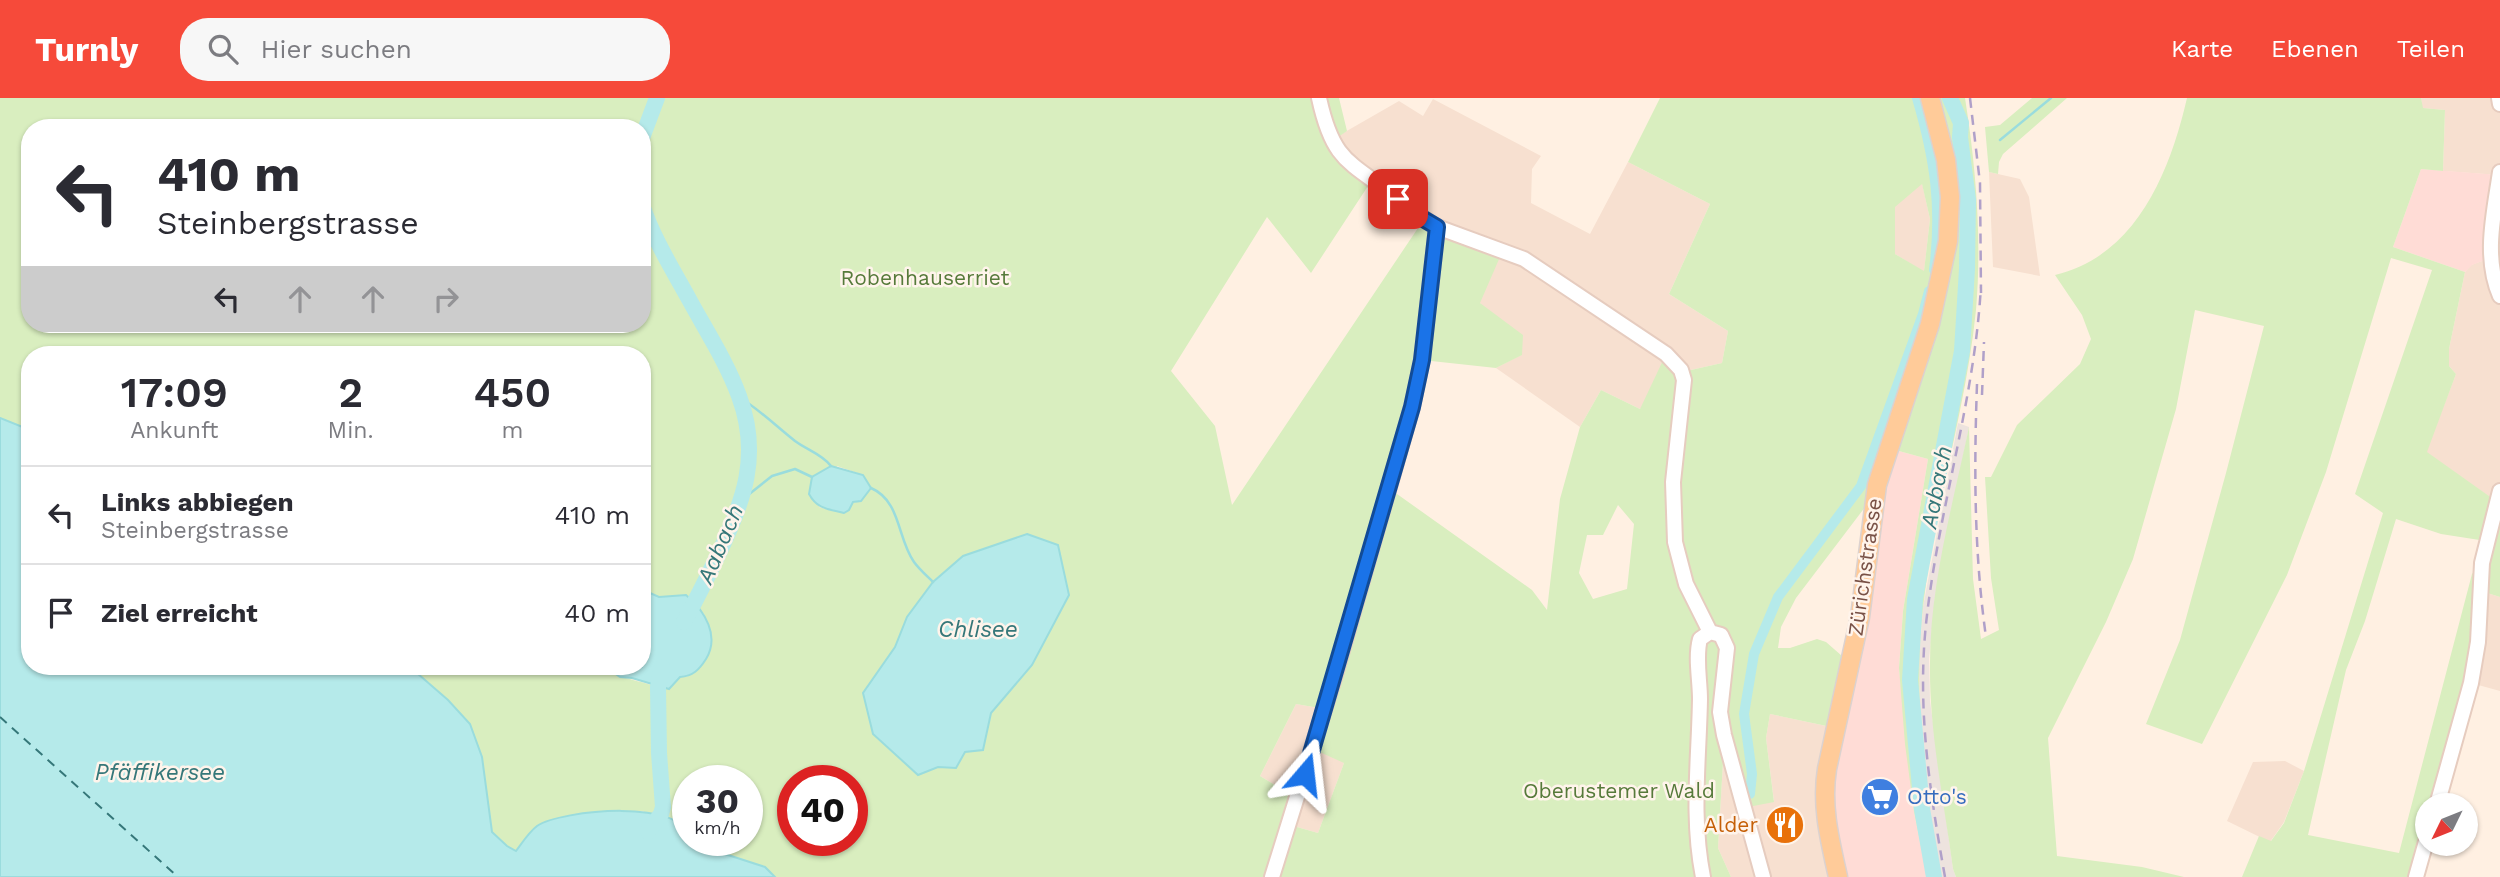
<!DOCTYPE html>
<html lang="de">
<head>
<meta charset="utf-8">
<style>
  body { margin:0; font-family:"Work Sans",sans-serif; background:#f7f7f7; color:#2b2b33; height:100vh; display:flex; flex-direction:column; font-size:26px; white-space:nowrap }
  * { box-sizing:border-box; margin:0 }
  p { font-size:23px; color:#7c7c81 }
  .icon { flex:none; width:38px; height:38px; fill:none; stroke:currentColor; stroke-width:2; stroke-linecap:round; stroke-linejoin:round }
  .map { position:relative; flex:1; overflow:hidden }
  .details { position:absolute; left:21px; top:248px; width:630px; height:329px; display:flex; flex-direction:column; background:#fff; border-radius:28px; box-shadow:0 2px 5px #0004 }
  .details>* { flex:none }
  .top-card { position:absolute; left:21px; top:21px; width:630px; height:214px; border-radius:28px; box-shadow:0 2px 5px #0004; background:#fff; color:#2b2b33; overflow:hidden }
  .needle { width:46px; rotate:227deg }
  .tools { position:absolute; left:2415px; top:695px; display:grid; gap:14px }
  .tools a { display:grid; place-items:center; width:63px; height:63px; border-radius:50%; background:#fff; box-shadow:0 2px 5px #0004; font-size:35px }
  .speed { position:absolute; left:672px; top:667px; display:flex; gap:14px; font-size:35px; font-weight:700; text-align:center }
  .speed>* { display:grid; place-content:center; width:91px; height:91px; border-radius:50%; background:#fff; box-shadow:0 2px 5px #0004; line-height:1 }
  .speed small { font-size:18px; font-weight:400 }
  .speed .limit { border:10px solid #d22; background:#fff; color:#111 }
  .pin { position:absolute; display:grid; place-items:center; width:60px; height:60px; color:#fff; margin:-30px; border-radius:14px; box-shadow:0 4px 10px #0006 }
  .me { position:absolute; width:77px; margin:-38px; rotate:17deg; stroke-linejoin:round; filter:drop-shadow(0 0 5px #0008) }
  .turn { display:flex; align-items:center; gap:24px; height:147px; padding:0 21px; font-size:32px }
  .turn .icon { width:91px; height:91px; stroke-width:2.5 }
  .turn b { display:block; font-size:49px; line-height:60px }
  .lanes { display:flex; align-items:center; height:66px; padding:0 21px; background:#0003; justify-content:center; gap:35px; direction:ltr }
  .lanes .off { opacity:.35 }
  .eta { display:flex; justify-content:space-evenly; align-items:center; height:119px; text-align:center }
  .eta b { font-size:42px; font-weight:600; line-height:49px }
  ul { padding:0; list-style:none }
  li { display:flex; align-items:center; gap:21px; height:98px; padding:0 21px; border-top:2px solid #e1e1e2 }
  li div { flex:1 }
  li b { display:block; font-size:26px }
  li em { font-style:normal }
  header { display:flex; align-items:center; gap:42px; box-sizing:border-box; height:98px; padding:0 35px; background:#f64a3a; color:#fff }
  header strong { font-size:33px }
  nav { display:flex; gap:38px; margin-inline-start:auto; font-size:24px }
  .search { width:490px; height:63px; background:#f7f7f7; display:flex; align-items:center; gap:18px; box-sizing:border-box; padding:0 24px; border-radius:28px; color:#7c7c81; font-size:26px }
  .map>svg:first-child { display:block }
  .residential { fill:#f7e0d0 }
  .commercial { fill:#ffdcd6 }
  .industrial { fill:#ede3de }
  .green { fill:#d9eebf; fill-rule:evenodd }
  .water { fill:#b5eaea; stroke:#9adcdd; stroke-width:2 }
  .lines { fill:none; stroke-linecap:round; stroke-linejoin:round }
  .stream { stroke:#9adcdd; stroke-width:2.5 }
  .canal { stroke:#b5eaea; stroke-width:10 }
  .river { stroke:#b5eaea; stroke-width:16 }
  .ferry { stroke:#357779; stroke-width:2; stroke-dasharray:9 7; stroke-linecap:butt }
  .minor-casing { stroke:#e6ccbf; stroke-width:18 }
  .major-casing { stroke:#dcd2cf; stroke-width:21 }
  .minor { stroke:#fff; stroke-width:14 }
  .major { stroke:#ffcb99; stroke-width:18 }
  .rail { stroke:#b0a0c9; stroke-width:2.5; stroke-dasharray:10 7; stroke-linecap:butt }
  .route-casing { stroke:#114b97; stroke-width:18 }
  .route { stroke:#1a73e8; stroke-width:12 }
  .labels { text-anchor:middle; stroke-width:5; stroke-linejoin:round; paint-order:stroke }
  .park-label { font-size:21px; fill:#567a3a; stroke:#fff4eb }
  .street-label { font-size:21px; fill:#795146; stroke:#fff4eb }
  .shop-label { font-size:21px; fill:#366cbe; stroke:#fff4eb; text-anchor:start }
  .food-label { font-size:21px; fill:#c56008; stroke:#fff4eb; text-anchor:end }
  .water-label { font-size:23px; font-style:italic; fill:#357779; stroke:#fff4eb }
</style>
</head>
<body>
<header>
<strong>Turnly</strong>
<div class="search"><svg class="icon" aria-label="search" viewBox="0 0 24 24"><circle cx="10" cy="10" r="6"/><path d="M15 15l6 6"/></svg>Hier suchen</div>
<nav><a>Karte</a><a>Ebenen</a><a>Teilen</a></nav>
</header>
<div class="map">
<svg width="2500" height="779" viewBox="0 0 2500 779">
  <rect width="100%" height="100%" fill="#fff0e2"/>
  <!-- residential -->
  <path class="residential" d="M2421,0H2500V115L2499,77L2443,73L2445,12L2422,10Z
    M1433,1L1541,58L1532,71L1531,105L1590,136L1628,64L1710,106L1669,196L1728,233L1722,265L1682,274L1640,311L1601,292L1580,329L1496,270L1521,257L1480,205L1437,129L1331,42L1399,3L1423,18Z
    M1989,74L2020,81L2029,99L2040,178L1993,169Z
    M1922,85L1930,121L1924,174L1895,156V108Z
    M2490,160L2500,188V393L2497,404L2426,354L2456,276L2449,268V251L2465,174L2471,167Z
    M2481,493L2500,499V593L2471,585Z
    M1296,606L1319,610L1344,665L1318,735L1290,727L1293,698L1260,678Z
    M1770,616L1836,630L1838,779H1731L1718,750L1723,664L1730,663L1774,703L1766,640Z
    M2285,663L2304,673L2284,724L2270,744L2227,723L2253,664Z"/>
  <!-- commercial -->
  <path class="commercial" d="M2421,71L2500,77L2490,160L2472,167L2465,174L2393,149Z
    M1888,350L1928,361L1903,513L1899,570L1914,714L1927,779H1838L1826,721Z"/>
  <!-- industrial -->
  <path class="industrial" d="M1958,325L1969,329L1935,499L1929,561L1930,603L1953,771L1956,779H1939L1920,641L1919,561L1923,509Z"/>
  <!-- green -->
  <path class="green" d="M0,0H1339L1347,33L1332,43L1415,116L1503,152L1480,205L1523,237L1522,257L1496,270L1422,262L1390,391L1532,492L1547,512L1560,401L1580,329L1601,292L1640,311L1666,256L1682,274L1722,265L1728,233L1669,196L1710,106L1628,64L1660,0H1965C1976,69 1982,142 1976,212C1966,312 1934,409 1923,510C1913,601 1925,689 1939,779H1927L1914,714L1905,646L1899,570L1903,513L1928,361L1888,350L1875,396L1796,500L1781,529L1778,550H1790L1817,541L1826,544L1850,565L1836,630L1770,616L1766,640L1774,704L1743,710L1730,664H1723L1718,750L1731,779H775L765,769L694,746L691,742H747V682H688V735L687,731L642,713H614L556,721L537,728L516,753L507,748L492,734L482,659L470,626L448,602L410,569H606C619,581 641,583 658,589L680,579L689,578L707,525L704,516L686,497L659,499L650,495L642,499V257H30V332L0,320ZM30,30H642V226H30ZM1922,86L1930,121L1924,173L1895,156V109ZM1368,88L1392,105L1418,130L1232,407L1215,328L1171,273L1267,119L1311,175ZM837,368L863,377L861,403L826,411L819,409ZM1618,407L1634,426L1627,491L1593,501L1579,475L1587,437H1603ZM1057,447L1069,498L1032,567L991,615L983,652L965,654L956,670L938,669L918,677L874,636L863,595L895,549L907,519ZM1296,606L1319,610L1313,651L1344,665L1318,735L1290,727L1293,698L1260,678ZM793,682H852V742H793Z
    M2032,0H2067L2003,56L1999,64L1998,76L1989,74L1985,29L2000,27Z
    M2187,0H2421L2423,10L2445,12L2443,73L2421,71L2393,149L2465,174L2449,251V268L2456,276L2427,354L2496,403L2500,393V499L2481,493L2479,529L2437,707H2427V740L2423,779H2242L2259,738L2271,743L2284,725L2304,673L2383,415L2355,396L2432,172L2391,160L2326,374L2287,477L2202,646L2146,626L2180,542L2226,375L2264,228L2195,212L2176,311L2133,461L2106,524L2048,640L2057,758L2142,769L2184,779H1956L1953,771C1944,703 1929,634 1930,565C1930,486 1953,406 1969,329L1973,481L1981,541L1999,532L1991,480L1985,379H1991L2017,327L2080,266L2091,241L2082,217L2055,177C2136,158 2170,74 2187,0ZM2396,421L2441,436L2486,443L2482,465L2472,476L2399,755L2308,737L2346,572L2365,523Z"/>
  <!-- water -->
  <path class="water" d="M0,320L30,332V569H410L448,602L470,626L482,659L492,734L507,748L516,753C522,745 529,734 537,728C560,712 688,699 688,742L694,746L765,769L775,779H0Z
    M831,368L863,377L871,390L861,403L853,404L849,412L844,415C828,411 817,411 809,396L812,379Z
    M1027,436L1058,447L1069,497L1032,567L991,615L983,652L965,654L956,670L938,669L918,677L873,636L863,595L895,549L907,519L933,484L963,458Z
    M650,495L659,499L686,497C705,513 720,538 706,561C699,572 693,578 680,579L669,591L632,580L620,579L606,569H642V499Z"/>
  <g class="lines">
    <!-- stream -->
    <path class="stream" d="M2000,42L2051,0
      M739,299C760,312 776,328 795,343C807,352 822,356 831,368
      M871,390C901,403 897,440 914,464C919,471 927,478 933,484
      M743,401L772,378L795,371L812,379"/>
    <!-- canal -->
    <path class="canal" d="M1917,0C1935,61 1942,109 1934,172
      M1750,696L1752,676L1744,616L1754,556L1778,499L1861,388L1923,216L1929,193"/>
    <!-- river -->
    <path class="river" d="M642,40L657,0
      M642,107C653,140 673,172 690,203C707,234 727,265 739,298C761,357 744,403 718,457C707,480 696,502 684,524
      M648,734L661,716L663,709L659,655L658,589L662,569
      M1934,779L1922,711L1910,582L1915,501L1962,253L1967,171L1968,102L1960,39L1961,25L1950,0"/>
    <!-- ferry -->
    <path class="ferry" d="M0,619L178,779"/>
    <!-- minor casing -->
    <g class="minor-casing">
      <path id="minor" d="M2499,0L2500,6
        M2500,74C2494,115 2483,159 2500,198
        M1437,129L1524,161L1666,256L1681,272L1684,282L1673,384L1675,444L1686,486L1710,534L1721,537L1727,550L1720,614L1724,637L1763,779
        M2437,707L2471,585L2478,544L2482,465L2500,393
        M1272,779L1334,580L1412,309L1422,262L1437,129C1422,121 1411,110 1397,100C1349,63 1333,64 1319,0
        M1703,779C1691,719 1699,661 1700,601C1700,582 1695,559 1700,541L1710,534
        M2416,779L2427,740"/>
    </g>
    <!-- major casing -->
    <g class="major-casing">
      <path id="major" d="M1838,779C1830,743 1821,708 1827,671L1860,519L1877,387L1930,226L1948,143L1950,99L1946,62L1930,0"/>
    </g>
    <!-- minor -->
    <use href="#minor" class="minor"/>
    <!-- major -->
    <use href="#major" class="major"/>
    <!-- rail -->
    <path class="rail" d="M1970,0L1980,85L1981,195
      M1977,286C1974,371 1974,454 1986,539
      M1982,297L1984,244
      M1945,779C1930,695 1917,612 1926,526C1938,412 1975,302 1981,187"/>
  </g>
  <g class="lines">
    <!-- route casing -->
    <g class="route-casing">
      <path id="route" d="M1305,676L1412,309L1422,262L1437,129L1415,116L1398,101"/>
    </g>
    <!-- route -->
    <use href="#route" class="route"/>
  </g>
  <!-- icons -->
  <defs>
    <g id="supermarket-disc" transform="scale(2.0125)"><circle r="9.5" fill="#3f7fe0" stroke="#fff4eb"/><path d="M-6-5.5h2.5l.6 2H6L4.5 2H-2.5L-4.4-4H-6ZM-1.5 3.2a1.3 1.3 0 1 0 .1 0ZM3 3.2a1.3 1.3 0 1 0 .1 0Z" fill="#fff"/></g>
    <g id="restaurant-disc" transform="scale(2.0125)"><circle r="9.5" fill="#e8710a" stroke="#fff4eb"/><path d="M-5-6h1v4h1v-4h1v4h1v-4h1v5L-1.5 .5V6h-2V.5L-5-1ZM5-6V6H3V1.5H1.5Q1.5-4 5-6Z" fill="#fff"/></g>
  </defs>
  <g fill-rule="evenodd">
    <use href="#supermarket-disc" x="1880" y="699"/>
    <use href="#restaurant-disc" x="1785" y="727"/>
  </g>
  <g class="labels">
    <!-- park labels -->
    <g class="park-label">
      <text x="925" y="187">Robenhauserriet</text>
      <text x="1619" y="700">Oberustemer Wald</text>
    </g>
    <!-- street labels -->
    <g class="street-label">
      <text transform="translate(1865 469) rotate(-82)" y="7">Zürichstrasse</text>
    </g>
    <!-- shop labels -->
    <g class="shop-label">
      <text x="1907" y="706">Otto's</text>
    </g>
    <!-- food labels -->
    <g class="food-label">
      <text x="1758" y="734">Alder</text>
    </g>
    <!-- water labels -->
    <g class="water-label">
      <text transform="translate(1936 389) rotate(-79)" y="8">Aabach</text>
      <text transform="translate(720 446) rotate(-67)" y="8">Aabach</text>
      <text x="978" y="539">Chlisee</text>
      <text x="160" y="682">Pfäffikersee</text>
    </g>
  </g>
</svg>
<div class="tools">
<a><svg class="needle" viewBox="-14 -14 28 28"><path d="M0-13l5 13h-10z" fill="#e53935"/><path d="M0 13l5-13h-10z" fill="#7c7c81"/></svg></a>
</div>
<div class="speed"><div>30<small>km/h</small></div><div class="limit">40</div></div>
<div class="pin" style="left:1398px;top:101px;background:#d93025"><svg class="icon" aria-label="arrive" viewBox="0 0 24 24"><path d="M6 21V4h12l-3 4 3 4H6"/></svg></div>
<svg class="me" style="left:1305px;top:676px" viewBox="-20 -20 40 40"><path d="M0-17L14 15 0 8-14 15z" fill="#1a73e8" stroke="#fff" stroke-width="4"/></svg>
<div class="top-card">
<div class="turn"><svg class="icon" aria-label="left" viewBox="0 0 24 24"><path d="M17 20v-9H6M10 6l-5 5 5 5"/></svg><div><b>410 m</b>Steinbergstrasse</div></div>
<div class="lanes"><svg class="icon" aria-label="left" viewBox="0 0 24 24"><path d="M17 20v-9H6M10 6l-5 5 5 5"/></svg><svg class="icon off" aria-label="ahead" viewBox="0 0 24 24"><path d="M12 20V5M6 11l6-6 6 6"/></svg><svg class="icon off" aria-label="ahead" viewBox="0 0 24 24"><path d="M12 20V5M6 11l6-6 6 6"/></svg><svg class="icon off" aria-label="right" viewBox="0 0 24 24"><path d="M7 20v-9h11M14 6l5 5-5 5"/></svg></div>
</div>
<section class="details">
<div class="eta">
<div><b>17:09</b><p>Ankunft</p></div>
<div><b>2</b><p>Min.</p></div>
<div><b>450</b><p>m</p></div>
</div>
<ul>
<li><svg class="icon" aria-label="left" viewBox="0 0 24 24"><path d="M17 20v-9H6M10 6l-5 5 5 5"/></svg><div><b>Links abbiegen</b><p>Steinbergstrasse</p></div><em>410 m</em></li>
<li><svg class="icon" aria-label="arrive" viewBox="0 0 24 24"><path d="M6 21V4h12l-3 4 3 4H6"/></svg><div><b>Ziel erreicht</b></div><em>40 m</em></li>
</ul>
</section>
</div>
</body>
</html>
